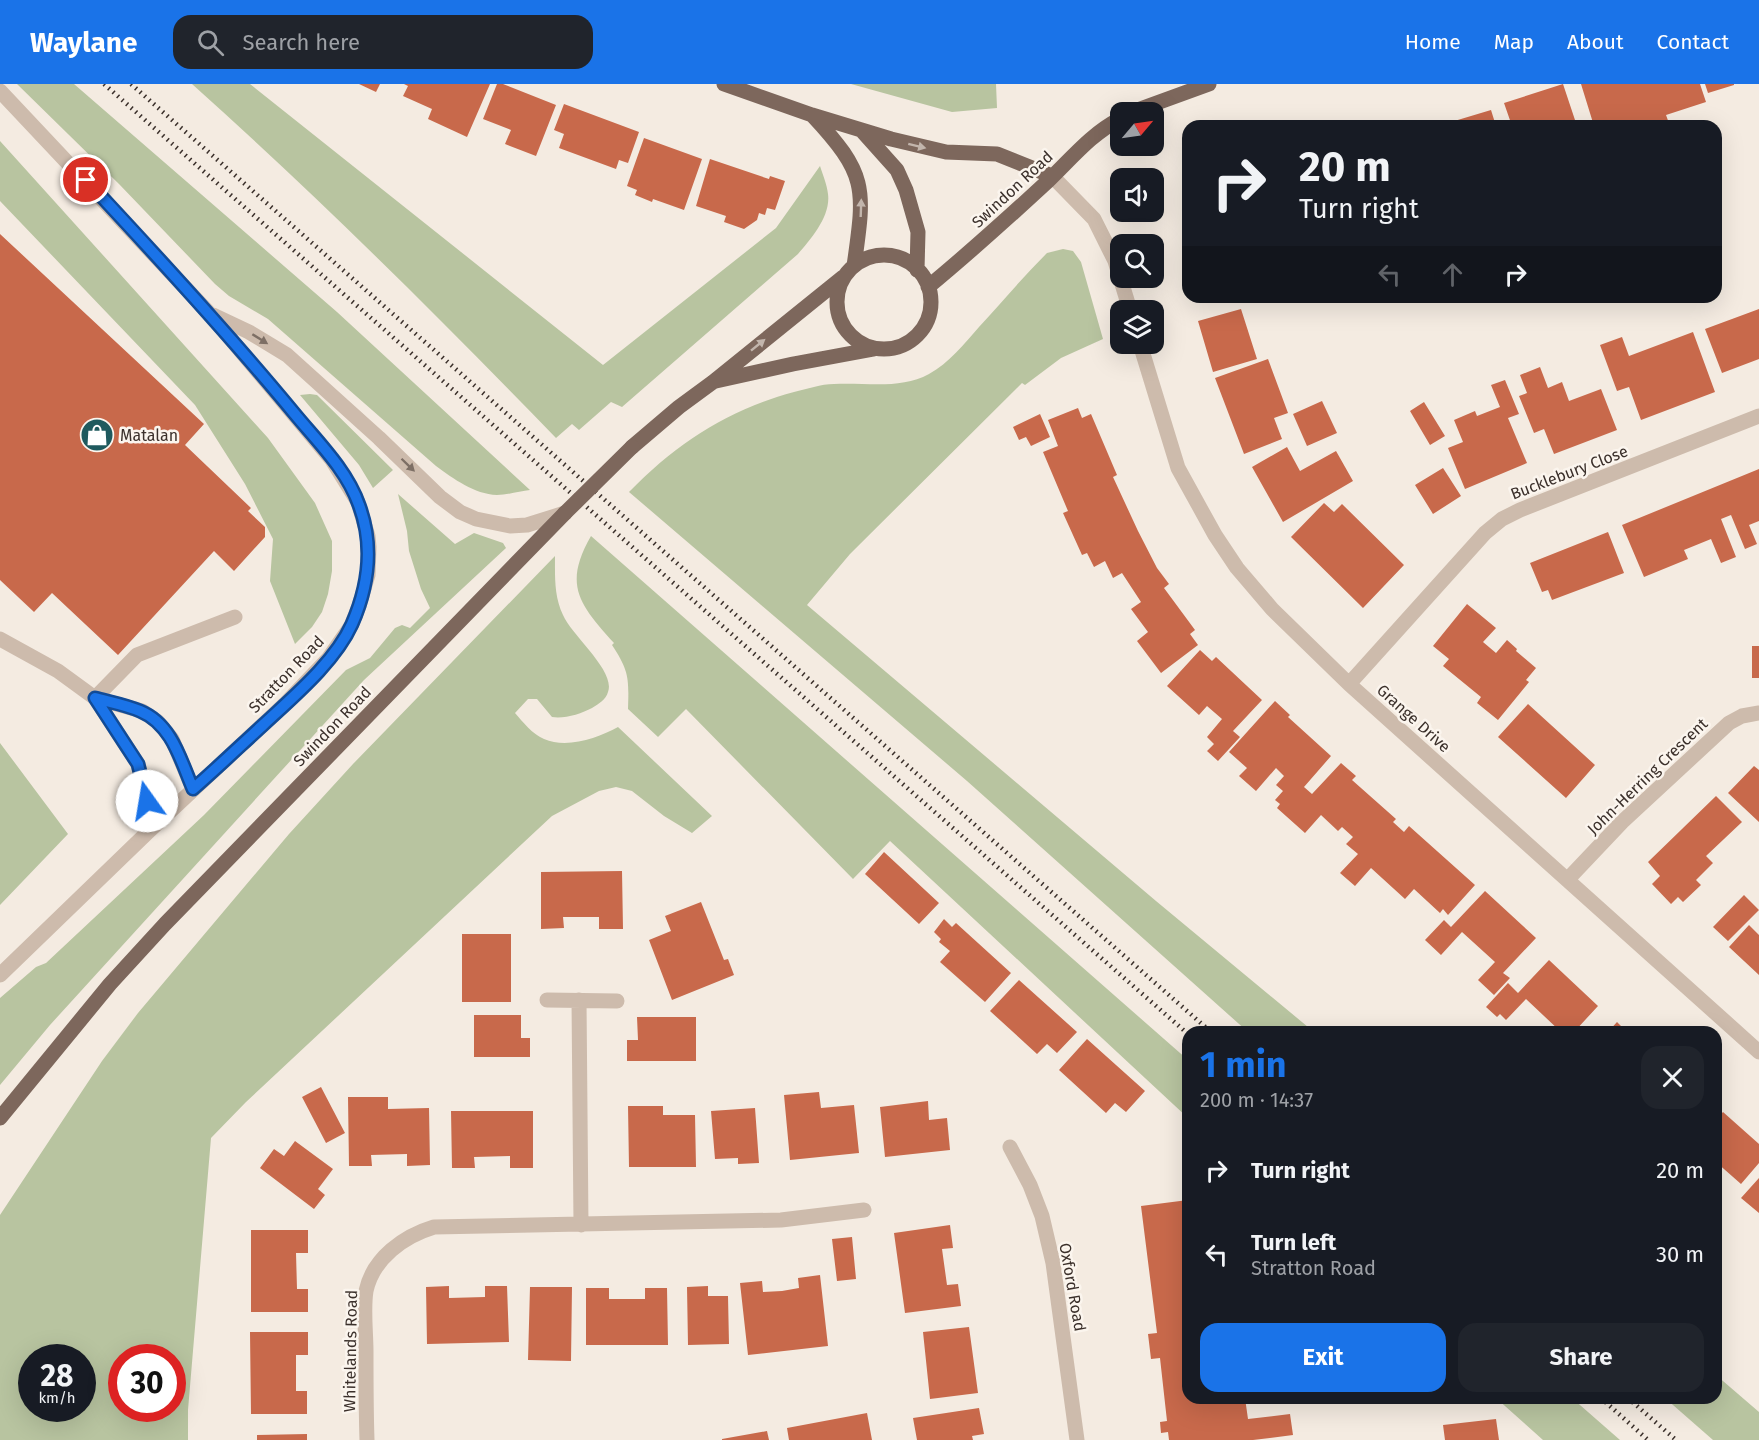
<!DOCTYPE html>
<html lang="en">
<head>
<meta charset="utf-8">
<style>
  body { margin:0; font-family:"Fira Sans",sans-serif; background:#20242c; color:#f1f3f6; height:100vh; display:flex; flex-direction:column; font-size:22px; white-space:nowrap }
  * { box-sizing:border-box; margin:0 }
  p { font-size:20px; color:#9ea1a6 }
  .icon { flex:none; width:33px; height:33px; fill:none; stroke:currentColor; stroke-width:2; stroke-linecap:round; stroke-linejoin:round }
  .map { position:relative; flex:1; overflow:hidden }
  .drawer { position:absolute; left:1182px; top:942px; width:540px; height:378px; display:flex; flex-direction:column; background:#171b24; border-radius:18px; box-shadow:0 6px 24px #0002 }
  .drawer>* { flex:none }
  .guide { position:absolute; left:1182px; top:36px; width:540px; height:183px; border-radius:18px; box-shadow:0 6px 24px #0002; background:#171b24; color:#f1f3f6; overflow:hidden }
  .needle { width:39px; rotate:61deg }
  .fabs { position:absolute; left:1110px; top:18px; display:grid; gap:12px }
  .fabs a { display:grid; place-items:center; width:54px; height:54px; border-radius:12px; background:#171b24; box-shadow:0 6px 24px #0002; font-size:30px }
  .speed { position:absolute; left:18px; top:1260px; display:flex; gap:12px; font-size:30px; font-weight:700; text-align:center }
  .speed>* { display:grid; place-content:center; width:78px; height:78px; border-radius:50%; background:#171b24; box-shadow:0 6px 24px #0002; line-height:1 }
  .speed small { font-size:15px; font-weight:400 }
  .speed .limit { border:9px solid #d22; background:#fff; color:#111 }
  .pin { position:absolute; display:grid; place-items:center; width:51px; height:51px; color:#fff; margin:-26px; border:3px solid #fff; border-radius:50%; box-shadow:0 2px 6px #0007 }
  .me { position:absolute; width:66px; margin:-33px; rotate:347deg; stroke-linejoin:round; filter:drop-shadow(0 0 4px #0008) }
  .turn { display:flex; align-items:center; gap:21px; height:126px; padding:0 18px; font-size:27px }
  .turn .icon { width:78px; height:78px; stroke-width:2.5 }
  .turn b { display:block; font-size:42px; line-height:51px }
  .lanes { display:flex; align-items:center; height:57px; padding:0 18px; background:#0003; justify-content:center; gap:30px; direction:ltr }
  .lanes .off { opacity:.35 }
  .round { display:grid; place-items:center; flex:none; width:63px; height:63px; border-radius:18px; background:#20242c }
  .overview { display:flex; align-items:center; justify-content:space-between; height:102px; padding:0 18px }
  h1 { font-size:36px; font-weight:700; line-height:45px; color:#1a73e8 }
  .cta { display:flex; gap:12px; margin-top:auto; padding:12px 18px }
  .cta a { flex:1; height:69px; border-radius:18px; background:#1a73e8; color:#fff; font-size:24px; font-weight:700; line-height:69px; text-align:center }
  .cta a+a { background:#20242c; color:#f1f3f6 }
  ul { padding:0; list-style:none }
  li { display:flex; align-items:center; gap:18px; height:84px; padding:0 18px }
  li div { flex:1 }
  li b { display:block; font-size:22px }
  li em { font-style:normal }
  header { display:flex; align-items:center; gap:36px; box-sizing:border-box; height:84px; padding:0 30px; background:#1a73e8; color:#fff }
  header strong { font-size:28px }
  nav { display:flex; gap:33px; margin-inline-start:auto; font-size:21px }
  .search { width:420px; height:54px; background:#20242c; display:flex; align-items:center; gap:15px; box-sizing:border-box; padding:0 21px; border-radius:18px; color:#9ea1a6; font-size:22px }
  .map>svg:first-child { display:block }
  .green { fill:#b8c4a0; fill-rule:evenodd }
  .building { fill:#c8694b }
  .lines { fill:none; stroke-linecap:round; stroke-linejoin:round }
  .minor { stroke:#cdbbac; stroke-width:15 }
  .major { stroke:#7d675c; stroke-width:15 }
  .rail { stroke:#3b302b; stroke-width:4.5; stroke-dasharray:1.5 4.5; stroke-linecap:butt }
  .major-bridge { stroke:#7d675c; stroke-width:15 }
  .oneway { fill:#c2b5ac }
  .oneway2 { fill:#7d6f65 }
  .route-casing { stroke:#114b97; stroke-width:15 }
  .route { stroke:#1a73e8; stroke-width:10 }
  .labels { text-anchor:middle; stroke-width:5; stroke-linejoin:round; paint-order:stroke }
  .street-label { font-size:16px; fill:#3b302b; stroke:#fbf5ee }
  .poi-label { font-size:16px; fill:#3b302b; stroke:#fbf5ee; text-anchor:start }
</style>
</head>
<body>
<header>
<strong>Waylane</strong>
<div class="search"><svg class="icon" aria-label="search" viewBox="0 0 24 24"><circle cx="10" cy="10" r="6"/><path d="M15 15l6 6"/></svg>Search here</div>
<nav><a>Home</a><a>Map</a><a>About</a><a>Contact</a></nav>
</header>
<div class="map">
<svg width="1759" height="1356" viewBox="0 0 1759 1356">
  <rect width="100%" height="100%" fill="#f4ebe1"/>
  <!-- green -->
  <path class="green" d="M17,0H74L337,228L530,406C520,407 507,411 497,411C474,410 454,395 436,382L268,235L229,212L215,200L119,100Z
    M192,0H250L603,281L776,144L820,82C823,91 827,101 828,110C831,132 811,155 798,170L622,323L611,318L579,346L572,340L556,354C438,232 318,113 192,0Z
    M851,0H996L997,24L952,28Z
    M0,57L268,354L315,419L332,457V487L328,510L322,528L312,543L295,560L270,497L273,455L245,400L195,321L0,117Z
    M1063,165L1073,167L1081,178L1103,255L1061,274L1025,301L1022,299L850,470L807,521L1156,817L1314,948H1248L967,697L629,408C677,359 727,326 794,308C807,305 821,300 834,300C865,298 900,306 929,290C949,279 964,260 979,243C1001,219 1023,193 1047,169Z
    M310,310L317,311L393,386L373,404L359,381L300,311Z
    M398,410L455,460L474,449L503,459L506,464L364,596L50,941L0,1001V914L36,883L46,879L204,731L346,586L370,574L395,544L402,541L410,544L430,524L421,505L409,467L407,447Z
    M591,452L1188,976V1034L890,757L853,795L686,625L658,653L628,625C629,594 629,587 612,561L614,559C579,520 563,501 591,452Z
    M555,472C555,493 554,512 563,531C572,552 616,587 608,608C606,616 598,620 592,624C581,630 564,635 552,633L537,615H528L515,629C523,638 532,650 544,655C567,665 598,654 618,643L712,732L692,749L664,732L632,707L616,703L599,707L552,732L246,1018L211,1054L188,1326V1356H0V1131L102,977L138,929L289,750L353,680ZM32,1274H82V1324H32ZM122,1274H172V1324H122Z
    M0,659L68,750L0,821Z
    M1716,1291L1759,1328V1356H1713L1665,1314H1716Z
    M1496,1314H1572L1620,1356H1543Z"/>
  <!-- building -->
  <path class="building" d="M359,0H380L376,8Z
    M404,0H490L467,53L428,35L432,25L403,12L408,2Z
    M497,0H503L556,21L536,72L505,60L511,46L483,35Z
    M1563,0L1577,42H1512L1504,19Z
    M1581,0H1700L1706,18L1666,31L1670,42H1594Z
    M1705,0H1734V1L1708,9Z
    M564,20L639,48L628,79L619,76L616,85L559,64L564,50L554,46Z
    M1491,26L1496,42H1441V41Z
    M644,54L702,75L684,126L653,115L652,118L635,111L637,106L627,102Z
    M710,75L769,95L770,92L785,97L775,126L767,124L765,131L759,129L757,136L744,145L724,138L726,132L696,122Z
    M0,150L204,340L185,361L251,424L248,427L265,443V453L234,487L214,467L118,571L52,509L34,528L0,496Z
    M1241,225L1257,275L1213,288L1198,237Z
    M1759,225V275L1722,289L1705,245Z
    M1693,248L1715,308L1641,336L1629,303L1617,307L1600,261L1622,253L1629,272Z
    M1268,275L1288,329L1274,334L1282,355L1244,370L1215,294Z
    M1540,283L1548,304L1562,298L1569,317L1601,305L1617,346L1554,370L1544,345L1534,349L1519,312L1527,309L1520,291Z
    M1505,296L1519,330L1508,334L1527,379L1465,405L1448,364L1463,358L1454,336L1475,327L1477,332L1500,323L1491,301Z
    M1322,317L1337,349L1307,362L1293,330Z
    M1424,318L1445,352L1430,361L1410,327Z
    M1078,324L1082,334L1091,330L1117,391L1113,393L1138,447L1157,484L1169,500L1164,504L1195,546L1190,550L1198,561L1161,589L1137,557L1148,548L1131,525L1141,518L1122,489L1113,494L1105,477L1094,483L1087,469L1082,471L1063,429L1068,427L1043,368L1058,362L1048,336Z
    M1040,330L1050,353L1031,362L1026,353L1019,356L1013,343Z
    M1287,363L1300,387L1336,367L1353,397L1283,438L1252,383Z
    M1443,384L1461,412L1433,430L1415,401Z
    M1759,385V437L1749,441L1757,460L1745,465L1731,431L1721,435L1736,473L1721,479L1711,455L1684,466L1688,475L1644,493L1622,441Z
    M1324,419L1334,428L1342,420L1404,481L1363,524L1291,453Z
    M1608,448L1624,489L1552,516L1548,506L1542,508L1530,479Z
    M1467,520L1496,544L1483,558L1496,569L1507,556L1517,565L1516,567L1536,584L1526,596L1529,598L1498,636L1477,619L1481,613L1443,582L1449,575L1433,562Z
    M1752,562H1759V594H1752Z
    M1200,566L1212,577L1216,573L1262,616L1233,647L1240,653L1218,677L1207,667L1214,660L1207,653L1222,635L1207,622L1199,631L1167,602Z
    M1275,617L1290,631L1288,633L1331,672L1304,703L1312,710L1341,679L1356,692L1352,696L1396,735L1393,738L1404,748L1409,742L1475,801L1448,831L1443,825L1440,829L1414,805L1405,815L1371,784L1355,802L1340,789L1358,770L1346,760L1353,753L1342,743L1338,747L1321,731L1305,749L1277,724L1280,720L1275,716L1283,707L1276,701L1284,692L1276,684L1256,707L1239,692L1247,684L1229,668Z
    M1528,620L1595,681L1566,714L1498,653Z
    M1754,682L1759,686V738L1728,709Z
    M1716,712L1742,738L1706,772L1713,779L1696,796L1701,801L1683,818L1678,813L1671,820L1652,800L1660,792L1648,778Z
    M884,768L939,819L919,840L865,790Z
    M622,787L623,845H599V833H563L564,844L541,845V788Z
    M1485,807L1536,854L1503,889L1510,894L1494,911L1478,896L1495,878L1462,848L1441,871L1425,856L1444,836L1451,843Z
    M1744,811L1759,826L1728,857L1713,843Z
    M701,818L724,876L728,875L734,891L672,916L649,856L671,847L665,832Z
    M944,835L952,843L956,839L1011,889L985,918L940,878L950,867L939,858L941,855L934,848Z
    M1749,841L1759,851V891L1729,863Z
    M462,850H511V918H462Z
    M1549,876L1598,922L1574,948H1561L1526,915L1506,936L1500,930L1497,933L1486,923L1508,899L1518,909Z
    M1019,896L1077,948L1057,969L1047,960L1037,970L990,927Z
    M474,931H521V954H530V973H474Z
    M637,933H696V977H627V956H638Z
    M1617,938L1627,948H1608Z
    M1087,955L1145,1007L1126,1028L1115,1019L1106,1029L1059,986Z
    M321,1003L345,1049L326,1059L302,1013Z
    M819,1008L821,1024L854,1021L859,1069L790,1076L784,1011Z
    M348,1013H388V1025L429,1024L430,1081L407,1082V1070L371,1071L372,1082H349Z
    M928,1017L929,1036L947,1034L950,1066L885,1073L880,1023Z
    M628,1022H663V1031H695L696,1083H629Z
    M755,1024L759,1079L738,1080V1074L715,1075L711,1027Z
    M451,1027H533V1084H510V1072L474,1073L475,1084H452Z
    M1723,1028L1759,1060V1079L1741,1100L1716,1078V1035Z
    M295,1057L333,1085L318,1105L325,1111L314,1125L260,1084L274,1065L284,1072Z
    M1759,1094V1129L1741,1114Z
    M1188,1116V1314H1245L1248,1335L1290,1330L1293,1351L1253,1356H1169L1168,1348L1161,1349L1160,1338L1167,1337L1160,1274L1151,1275L1148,1250L1157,1249L1141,1122Z
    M950,1141L953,1164L942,1165L947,1201L958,1200L961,1222L905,1229L894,1149Z
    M251,1146H308V1169H296L297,1205H308V1228H251Z
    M852,1153L856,1195L837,1197L832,1155Z
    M820,1191L828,1262L748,1271L740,1199L762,1197L763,1208L782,1207L799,1204L798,1194Z
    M449,1202V1214L485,1213V1202H507L509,1258L427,1260L426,1203Z
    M708,1202V1212H728L729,1260L688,1261L687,1203Z
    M530,1203H572L571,1277L528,1276Z
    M586,1204H609V1215H645V1204H667L668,1261H586Z
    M969,1243L978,1309L930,1315L923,1248Z
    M250,1248H308V1271H296V1307H307V1330H251Z
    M979,1324L984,1350L972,1352L973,1356H917L913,1334Z
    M867,1329L872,1356H789L787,1344Z
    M1496,1335L1499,1356H1445L1443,1341Z
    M767,1347L769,1356H722V1355Z
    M307,1350V1356H257V1351Z"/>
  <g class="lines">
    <!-- minor -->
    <path class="minor" d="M0,7L208,228L332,376L358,418L368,452L369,463L368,491L359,522L351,542L328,575L286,619L148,748L0,891
      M1052,92L1094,135L1115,177L1130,226
      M213,231L249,248L287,271L379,354L440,413L460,428L476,435L510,442L527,441L565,429
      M1140,260L1178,384L1215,451L1237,484L1272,525L1349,600L1759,968
      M0,555L58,587L95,614L142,627L158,638L172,655L193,705
      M1349,600L1485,449L1502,435L1520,426L1759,332
      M95,614L137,571L235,533
      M95,614L138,680L147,717L148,748
      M1568,795L1622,738L1729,639L1742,632L1759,629
      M547,916L617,917
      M579,916L581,1141
      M1010,1063L1030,1101L1042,1132L1053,1179L1077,1356
      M367,1356C366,1327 366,1297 366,1268C366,1249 363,1225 366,1207C373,1174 404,1152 434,1143L781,1136L864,1126"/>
    <!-- major -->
    <path class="major" d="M724,0L812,31L891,55L946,68L997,70L1052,92
      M1132,28L1209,0
      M812,31C868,91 865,104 854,182
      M863,48L897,86L906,106L918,148L917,186
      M837 218a47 47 0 1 1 94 0a47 47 0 1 1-94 0Z
      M928,203C969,169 1009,133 1048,97C1072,74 1091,50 1120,35
      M716,297L793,280L874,265
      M632,363L679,323L713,298L843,193
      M0,1034L110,900L165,840L565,429"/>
    <!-- rail -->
    <path class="rail" d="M104,0L1188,950
      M131,0L1211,948
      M1601,1314L1648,1356
      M1628,1314L1676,1356"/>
    <!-- major-bridge -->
    <path class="major-bridge" d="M565,429L632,363"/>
  </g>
  <!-- one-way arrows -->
  <defs><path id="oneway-solid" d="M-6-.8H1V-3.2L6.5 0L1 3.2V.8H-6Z" transform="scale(1.5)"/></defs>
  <g class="oneway">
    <use href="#oneway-solid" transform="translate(917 62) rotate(14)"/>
    <use href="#oneway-solid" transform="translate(861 124) rotate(-88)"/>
    <use href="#oneway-solid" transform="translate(758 261) rotate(-39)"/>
  </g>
  <g class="oneway2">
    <use href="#oneway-solid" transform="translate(260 255) rotate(32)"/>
    <use href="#oneway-solid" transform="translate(408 381) rotate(44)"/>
  </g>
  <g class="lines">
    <!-- route casing -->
    <g class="route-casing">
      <path id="route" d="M86,96C157,172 228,249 294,329C317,357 347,386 359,421C374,461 369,501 352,540C335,578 293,613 263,641C239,663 216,685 193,705C181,677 172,640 140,627C126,621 110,618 95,614L138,680L147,717"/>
    </g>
    <!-- route -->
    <use href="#route" class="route"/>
  </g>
  <!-- icons -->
  <defs>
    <g id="shop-disc" transform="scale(1.725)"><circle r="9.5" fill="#1f5a5e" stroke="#fbf5ee"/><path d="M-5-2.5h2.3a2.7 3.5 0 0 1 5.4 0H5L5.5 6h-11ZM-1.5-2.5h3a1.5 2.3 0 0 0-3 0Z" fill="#fff"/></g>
  </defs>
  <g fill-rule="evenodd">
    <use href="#shop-disc" x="97" y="351"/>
  </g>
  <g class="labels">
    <!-- street labels -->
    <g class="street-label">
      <text transform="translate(1012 105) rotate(-43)" y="6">Swindon Road</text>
      <text transform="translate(1569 388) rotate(-21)" y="6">Bucklebury Close</text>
      <text transform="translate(286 590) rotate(-46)" y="6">Stratton Road</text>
      <text transform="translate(1414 634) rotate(42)" y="6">Grange Drive</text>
      <text transform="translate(332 642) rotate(-46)" y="6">Swindon Road</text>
      <text transform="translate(1647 692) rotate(-44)" y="6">John-Herring Crescent</text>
      <text transform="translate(1073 1203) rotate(80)" y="6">Oxford Road</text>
      <text transform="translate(350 1267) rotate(-89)" y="6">Whitelands Road</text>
    </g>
    <!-- poi labels -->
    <g class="poi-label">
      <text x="120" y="357">Matalan</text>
    </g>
  </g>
</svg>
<div class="fabs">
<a><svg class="needle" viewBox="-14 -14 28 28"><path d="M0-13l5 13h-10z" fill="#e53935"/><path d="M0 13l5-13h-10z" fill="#9ea1a6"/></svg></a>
<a><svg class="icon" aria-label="sound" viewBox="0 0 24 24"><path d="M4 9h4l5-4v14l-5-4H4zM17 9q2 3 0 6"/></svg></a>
<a><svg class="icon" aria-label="search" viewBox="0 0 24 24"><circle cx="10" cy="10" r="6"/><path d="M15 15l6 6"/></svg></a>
<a><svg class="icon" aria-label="layers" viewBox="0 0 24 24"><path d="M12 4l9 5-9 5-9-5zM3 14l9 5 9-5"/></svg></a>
</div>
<div class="speed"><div>28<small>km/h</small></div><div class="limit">30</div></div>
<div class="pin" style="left:86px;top:96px;background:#d93025"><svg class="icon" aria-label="arrive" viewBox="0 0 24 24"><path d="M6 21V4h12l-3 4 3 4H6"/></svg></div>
<svg class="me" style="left:147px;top:717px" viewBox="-20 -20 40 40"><circle r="19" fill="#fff"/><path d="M0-13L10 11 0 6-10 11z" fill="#1a73e8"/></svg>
<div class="guide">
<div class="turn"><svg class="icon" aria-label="right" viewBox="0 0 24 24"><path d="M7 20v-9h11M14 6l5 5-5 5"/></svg><div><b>20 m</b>Turn right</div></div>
<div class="lanes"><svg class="icon off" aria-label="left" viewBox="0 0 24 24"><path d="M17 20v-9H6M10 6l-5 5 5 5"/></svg><svg class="icon off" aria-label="ahead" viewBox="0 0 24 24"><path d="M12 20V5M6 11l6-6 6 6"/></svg><svg class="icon" aria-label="right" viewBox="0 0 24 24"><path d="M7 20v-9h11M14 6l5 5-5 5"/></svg></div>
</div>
<section class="drawer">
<div class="overview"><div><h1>1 min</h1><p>200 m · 14:37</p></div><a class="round"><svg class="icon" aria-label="close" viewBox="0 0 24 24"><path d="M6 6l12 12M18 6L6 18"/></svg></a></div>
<ul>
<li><svg class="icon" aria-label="right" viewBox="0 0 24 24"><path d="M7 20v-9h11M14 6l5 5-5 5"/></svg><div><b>Turn right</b></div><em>20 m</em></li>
<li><svg class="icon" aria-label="left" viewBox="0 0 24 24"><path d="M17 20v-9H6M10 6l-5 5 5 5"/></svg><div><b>Turn left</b><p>Stratton Road</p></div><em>30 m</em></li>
</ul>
<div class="cta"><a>Exit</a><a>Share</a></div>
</section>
</div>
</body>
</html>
